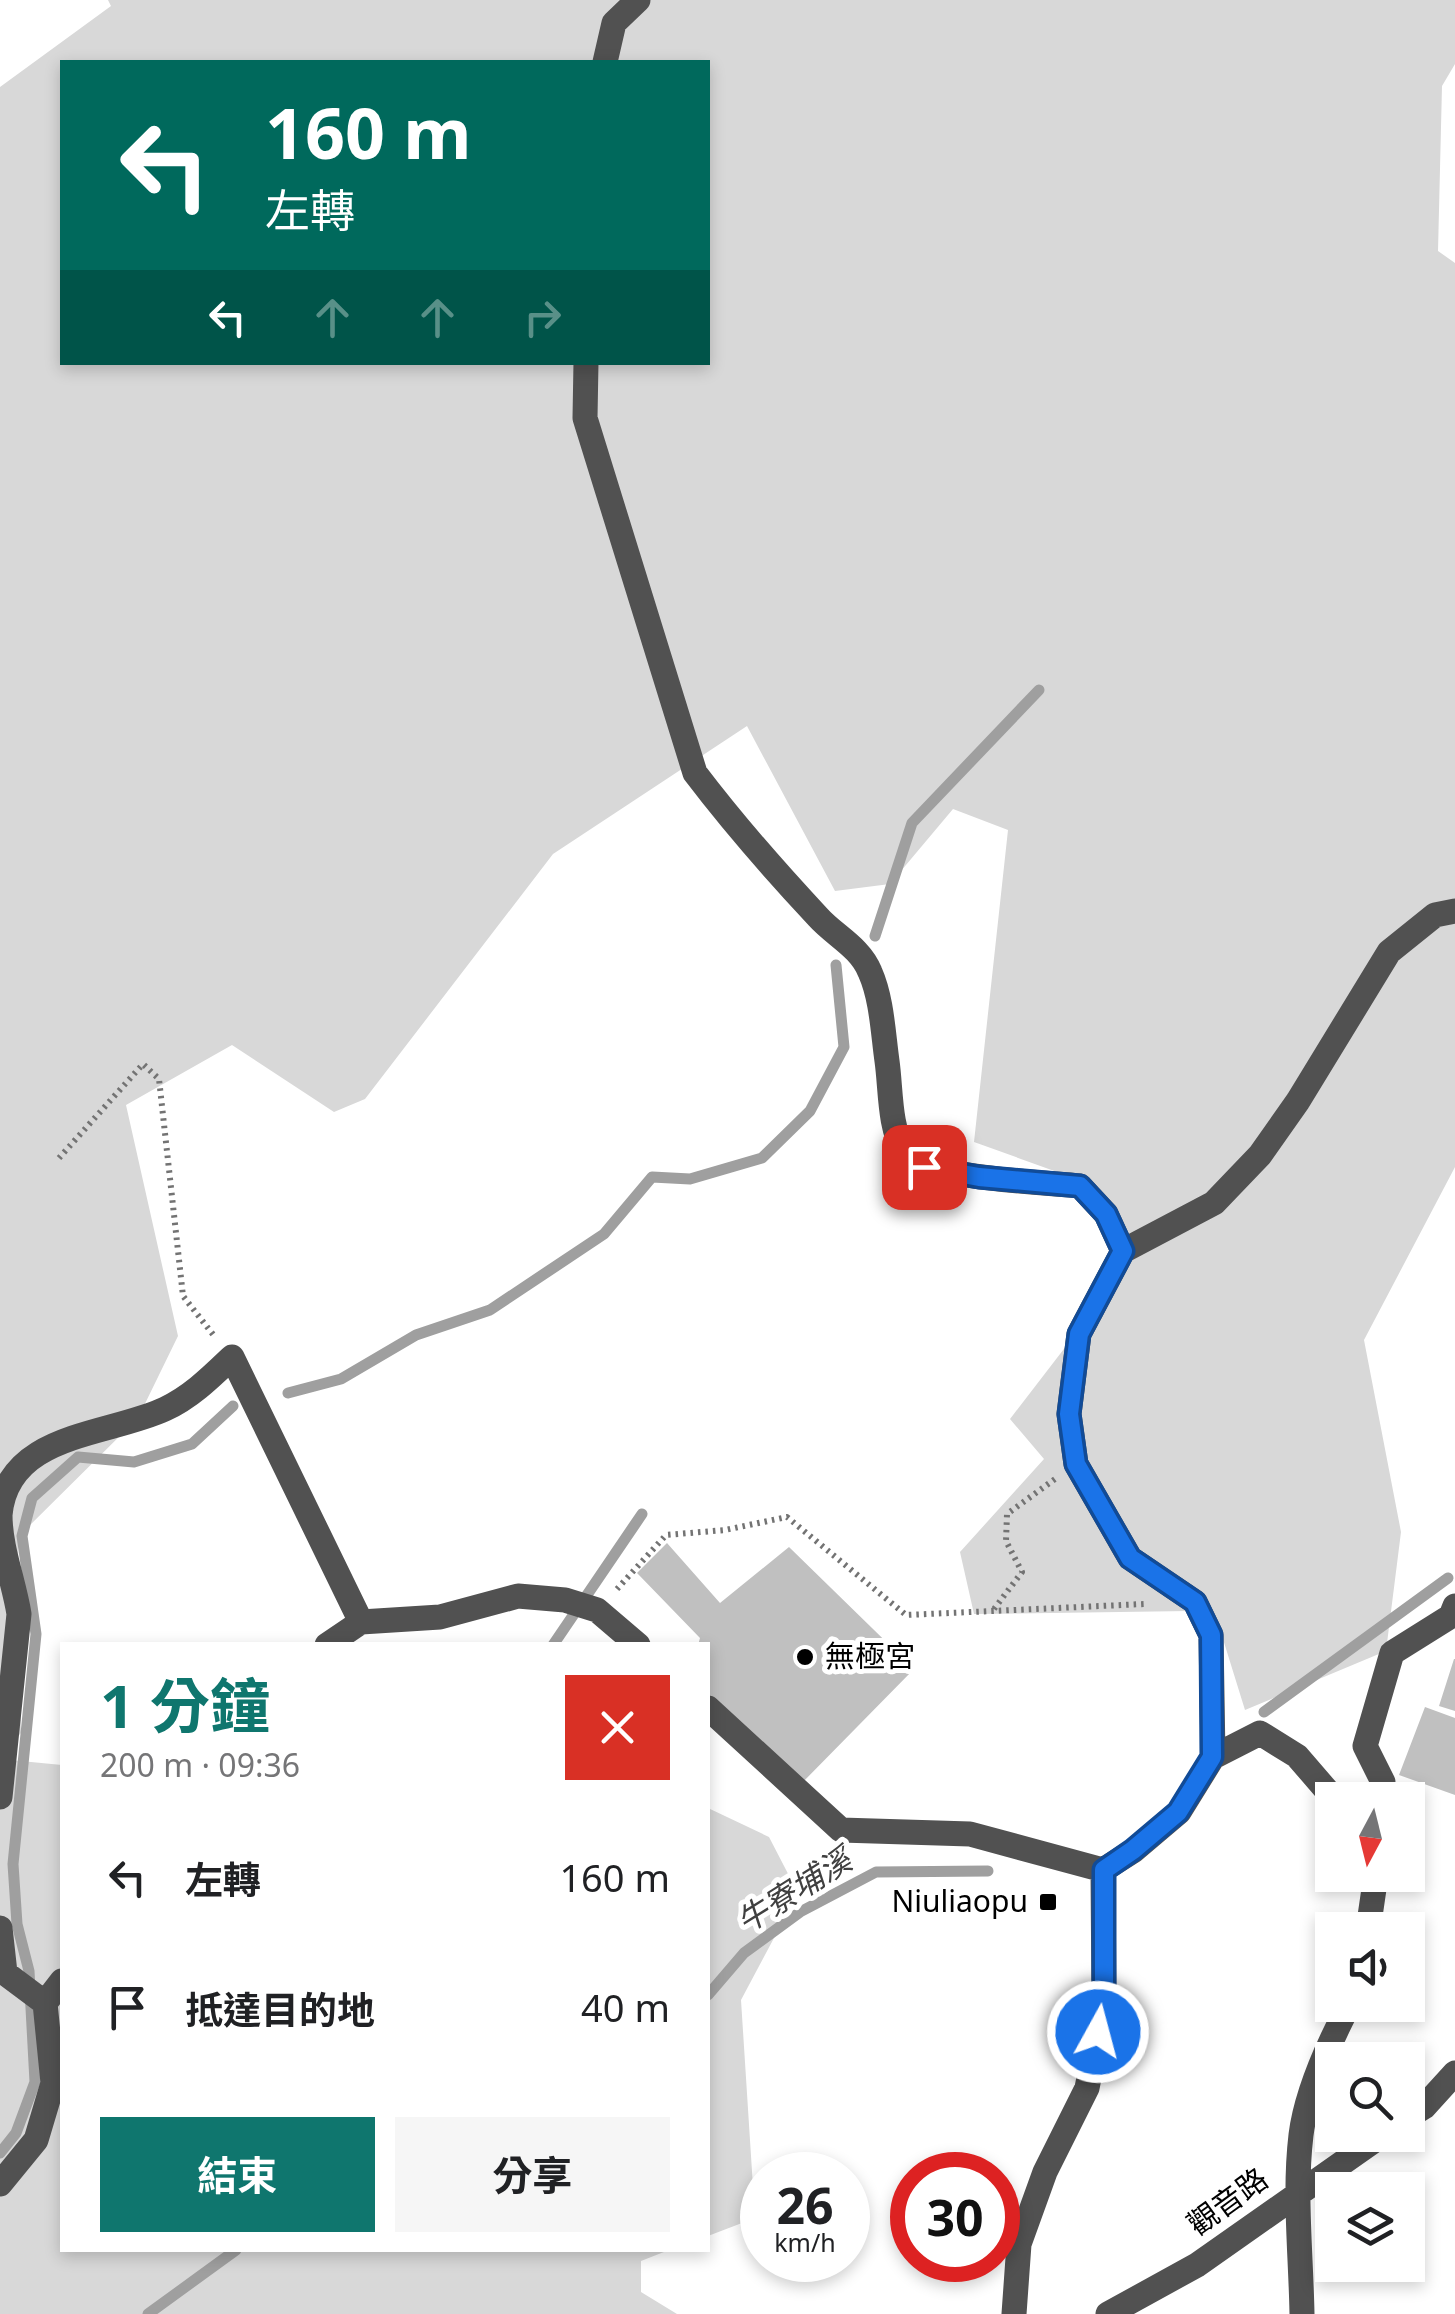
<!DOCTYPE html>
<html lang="zh-TW">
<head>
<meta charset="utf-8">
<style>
  body { margin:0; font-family:"Noto Sans","Noto Sans TC",sans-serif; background:#f6f6f6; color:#202124; height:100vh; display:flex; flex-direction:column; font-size:38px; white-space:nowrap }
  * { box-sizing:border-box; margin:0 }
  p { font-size:32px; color:#757577 }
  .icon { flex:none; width:55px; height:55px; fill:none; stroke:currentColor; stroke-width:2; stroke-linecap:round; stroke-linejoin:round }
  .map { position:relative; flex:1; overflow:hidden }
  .side { position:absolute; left:60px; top:1642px; width:650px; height:610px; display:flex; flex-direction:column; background:#fff; border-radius:0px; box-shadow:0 5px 15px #0003 }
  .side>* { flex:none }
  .guide { position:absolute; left:60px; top:60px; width:650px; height:305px; border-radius:0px; box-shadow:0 5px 15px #0003; background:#00695c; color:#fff; overflow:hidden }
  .needle { width:65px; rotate:187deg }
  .tools { position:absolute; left:1315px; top:1782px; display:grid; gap:20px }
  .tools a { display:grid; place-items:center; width:110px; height:110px; border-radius:0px; background:#fff; box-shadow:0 5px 15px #0003; font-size:50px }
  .speed { position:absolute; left:740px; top:2152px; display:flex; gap:20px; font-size:50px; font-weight:700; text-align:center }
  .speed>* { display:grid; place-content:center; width:130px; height:130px; border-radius:50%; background:#fff; box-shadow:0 5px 15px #0003; line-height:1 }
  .speed small { font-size:25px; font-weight:400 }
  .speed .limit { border:15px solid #d22; background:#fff; color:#111 }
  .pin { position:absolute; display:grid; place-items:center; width:85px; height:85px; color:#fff; margin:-42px; border-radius:20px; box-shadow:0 5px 15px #0006 }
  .me { position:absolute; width:110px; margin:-55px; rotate:7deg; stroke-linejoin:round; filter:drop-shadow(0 0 8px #0008) }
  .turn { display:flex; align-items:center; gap:35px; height:210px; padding:0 40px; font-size:45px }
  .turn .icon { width:130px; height:130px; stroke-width:2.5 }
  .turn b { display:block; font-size:70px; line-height:85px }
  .lanes { display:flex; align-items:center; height:95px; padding:0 40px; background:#0003; justify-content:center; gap:50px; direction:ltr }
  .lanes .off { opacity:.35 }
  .round { display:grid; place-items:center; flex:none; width:105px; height:105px; border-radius:0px; background:#f6f6f6 }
  .overview { display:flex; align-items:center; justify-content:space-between; height:170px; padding:0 40px }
  h1 { font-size:60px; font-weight:700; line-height:75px; color:#0f766e }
  .primary-button { display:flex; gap:20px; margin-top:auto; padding:20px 40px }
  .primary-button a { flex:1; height:115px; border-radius:0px; background:#0f766e; color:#fff; font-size:40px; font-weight:700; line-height:115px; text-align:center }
  .primary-button a+a { background:#f6f6f6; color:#202124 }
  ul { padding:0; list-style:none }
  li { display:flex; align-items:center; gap:30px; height:130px; padding:0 40px }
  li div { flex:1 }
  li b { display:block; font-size:38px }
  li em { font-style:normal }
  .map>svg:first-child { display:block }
  .green { fill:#d8d8d8; fill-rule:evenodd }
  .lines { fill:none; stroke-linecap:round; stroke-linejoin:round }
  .stream { stroke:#9f9f9f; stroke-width:11 }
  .building { fill:#c0c0c0 }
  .path { stroke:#737373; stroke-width:6; stroke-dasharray:2.5 5; stroke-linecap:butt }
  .minor { stroke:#515151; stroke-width:25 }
  .route-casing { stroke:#114b97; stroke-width:25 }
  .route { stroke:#1a73e8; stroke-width:18 }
  .poi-dot { fill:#000; stroke:#fff; stroke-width:4 }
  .labels { text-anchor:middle; stroke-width:10; stroke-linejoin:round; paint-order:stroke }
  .poi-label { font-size:30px; fill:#000; stroke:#fff; text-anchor:start }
  .street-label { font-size:30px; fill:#000; stroke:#fff }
  .water-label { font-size:32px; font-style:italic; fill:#404040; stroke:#fff }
</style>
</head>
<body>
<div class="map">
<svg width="1455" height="2314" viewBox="0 0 1455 2314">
  <rect width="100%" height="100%" fill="#fff"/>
  <!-- green -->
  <path class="green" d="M108,0H1455V64L1442,86L1438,251L1455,263V1167L1364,1340L1401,1532L1386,1651L1245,1710L1218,1623L1189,1611L974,1614L960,1552L1044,1459L1010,1419L1140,1250L1085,1182L974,1142L1008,830L953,809L890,884L835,891L747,726L553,854L365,1099L334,1112L232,1045L126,1105L178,1336L138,1418L18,1537L21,1733L0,1757V87L111,6ZM62,62H708V362H62Z
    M0,1759L62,1765V2250H669L641,2261V2292L677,2314H0Z
    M708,1808L769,1837L798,1893L741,2000L755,2218L708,2236Z"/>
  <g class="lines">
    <!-- stream -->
    <path class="stream" d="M875,936L912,823L1039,690
      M288,1393L341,1379L416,1335L490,1310L604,1234L652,1177L690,1179L762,1158L810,1111L844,1047L836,965
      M553,1645L642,1514
      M1264,1712L1448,1578
      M708,1995L744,1953L800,1912L876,1872L988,1871
      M0,2153L16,2133L35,2082L29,1971L17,1924L13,1864L36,1634L22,1536L32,1498L78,1457L134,1462L192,1444L233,1406
      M148,2314L236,2250"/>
  </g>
  <!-- building -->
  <path class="building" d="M667,1543L720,1603L789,1547L914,1669L800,1785L708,1699V1645H698L700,1638L637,1573Z
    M1454,1659H1455V1711L1439,1706Z
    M1425,1707L1455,1718V1795L1399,1775Z"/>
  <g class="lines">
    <!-- path -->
    <path class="path" d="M59,1158L143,1064L159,1079L183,1296L215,1337
      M617,1589L666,1535L725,1530L787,1517L906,1615L1144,1604
      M994,1609L1022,1572L1006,1541L1007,1514L1055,1479"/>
    <!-- minor -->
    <path class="minor" d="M605,62L614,23L638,0
      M586,362L585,418L695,773C733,823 775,871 818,917C835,936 860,947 870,972C882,999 883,1033 887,1061C891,1089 889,1127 904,1151C922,1179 1044,1182 1080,1186L1106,1214L1123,1251
      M327,1645L361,1622L440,1617L518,1596L565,1600L597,1610L638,1645
      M708,1708L841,1830L970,1834L1103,1870L1133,1851L1179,1812L1213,1757L1211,1635L1195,1602L1130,1558L1076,1464L1069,1414L1079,1334L1123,1251L1214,1203L1260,1155L1298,1101L1389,952L1435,915L1455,911
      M1213,1757L1260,1733L1297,1756L1335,1800
      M0,1797L19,1614C14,1582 0,1548 0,1515C7,1433 107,1436 165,1409C191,1397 211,1377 232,1357L361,1622
      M1382,1800L1383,1782L1365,1746L1392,1653L1451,1616L1455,1606
      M0,1928L5,1973L45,2003
      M1368,1930L1376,1875
      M1408,2117L1424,2107L1455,2073
      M0,2184L36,2140L53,2083L45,2003L62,1981
      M1014,2314L1019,2244L1045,2172L1087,2088L1104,2003L1103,1870
      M1108,2314L1197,2265L1382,2135
      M1302,2314C1301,2255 1294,2194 1301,2135C1306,2094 1330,2041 1349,2005"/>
  </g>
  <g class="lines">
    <!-- route casing -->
    <g class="route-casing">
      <path id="route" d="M924,1167L979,1177L1080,1186L1106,1214L1123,1251L1079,1334L1069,1414L1076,1464L1130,1558L1195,1602L1211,1635L1212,1757L1178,1812L1133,1850L1104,1870V2003L1098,2032"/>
    </g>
    <!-- route -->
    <use href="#route" class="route"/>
  </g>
  <!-- markers -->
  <g class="poi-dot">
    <circle cx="805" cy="1657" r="10"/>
    <rect x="1038" y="1892" width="20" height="20" rx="5"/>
  </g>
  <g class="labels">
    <!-- poi labels -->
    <g class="poi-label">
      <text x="825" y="1667">無極宮</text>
      <text x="1028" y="1912" text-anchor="end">Niuliaopu</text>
    </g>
    <!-- street labels -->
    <g class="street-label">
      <text transform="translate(1228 2202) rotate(-36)" y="10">觀音路</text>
    </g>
    <!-- water labels -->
    <g class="water-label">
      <text transform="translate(794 1891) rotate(-32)" y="11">牛寮埔溪</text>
    </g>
  </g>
</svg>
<div class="tools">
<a><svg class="needle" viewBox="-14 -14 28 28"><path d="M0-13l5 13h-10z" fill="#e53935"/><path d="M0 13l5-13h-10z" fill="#757577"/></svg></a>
<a><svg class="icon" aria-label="sound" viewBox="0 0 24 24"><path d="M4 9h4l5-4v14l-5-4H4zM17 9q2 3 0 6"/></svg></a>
<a><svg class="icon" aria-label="search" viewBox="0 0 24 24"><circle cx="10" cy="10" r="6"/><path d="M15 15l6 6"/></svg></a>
<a><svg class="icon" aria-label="layers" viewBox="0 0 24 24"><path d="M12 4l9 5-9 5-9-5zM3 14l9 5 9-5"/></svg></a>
</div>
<div class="speed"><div>26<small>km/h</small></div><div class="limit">30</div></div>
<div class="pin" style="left:924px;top:1167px;background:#d93025"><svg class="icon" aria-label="arrive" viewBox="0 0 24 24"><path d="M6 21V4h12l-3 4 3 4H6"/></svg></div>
<svg class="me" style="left:1098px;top:2032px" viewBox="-20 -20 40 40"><circle r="17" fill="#1a73e8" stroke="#fff" stroke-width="3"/><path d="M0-11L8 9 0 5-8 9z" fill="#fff"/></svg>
<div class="guide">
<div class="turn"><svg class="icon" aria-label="left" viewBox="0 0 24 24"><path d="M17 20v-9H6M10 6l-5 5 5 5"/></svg><div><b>160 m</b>左轉</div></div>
<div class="lanes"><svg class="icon" aria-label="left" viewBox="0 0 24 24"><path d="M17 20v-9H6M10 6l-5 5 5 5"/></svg><svg class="icon off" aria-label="ahead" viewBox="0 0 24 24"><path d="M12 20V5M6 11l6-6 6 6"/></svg><svg class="icon off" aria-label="ahead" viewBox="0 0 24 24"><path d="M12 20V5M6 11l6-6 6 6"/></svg><svg class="icon off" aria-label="right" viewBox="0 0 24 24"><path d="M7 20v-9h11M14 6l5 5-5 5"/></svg></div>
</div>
<section class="side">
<div class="overview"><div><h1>1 分鐘</h1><p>200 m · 09:36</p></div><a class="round" style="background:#d93025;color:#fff"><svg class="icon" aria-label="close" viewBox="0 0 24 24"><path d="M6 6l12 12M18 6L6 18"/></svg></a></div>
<ul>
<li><svg class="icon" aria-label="left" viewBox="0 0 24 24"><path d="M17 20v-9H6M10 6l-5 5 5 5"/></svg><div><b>左轉</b></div><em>160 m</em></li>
<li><svg class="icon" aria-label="arrive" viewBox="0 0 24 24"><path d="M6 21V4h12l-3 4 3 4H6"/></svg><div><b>抵達目的地</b></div><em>40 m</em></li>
</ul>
<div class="primary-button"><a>結束</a><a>分享</a></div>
</section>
</div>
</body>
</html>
